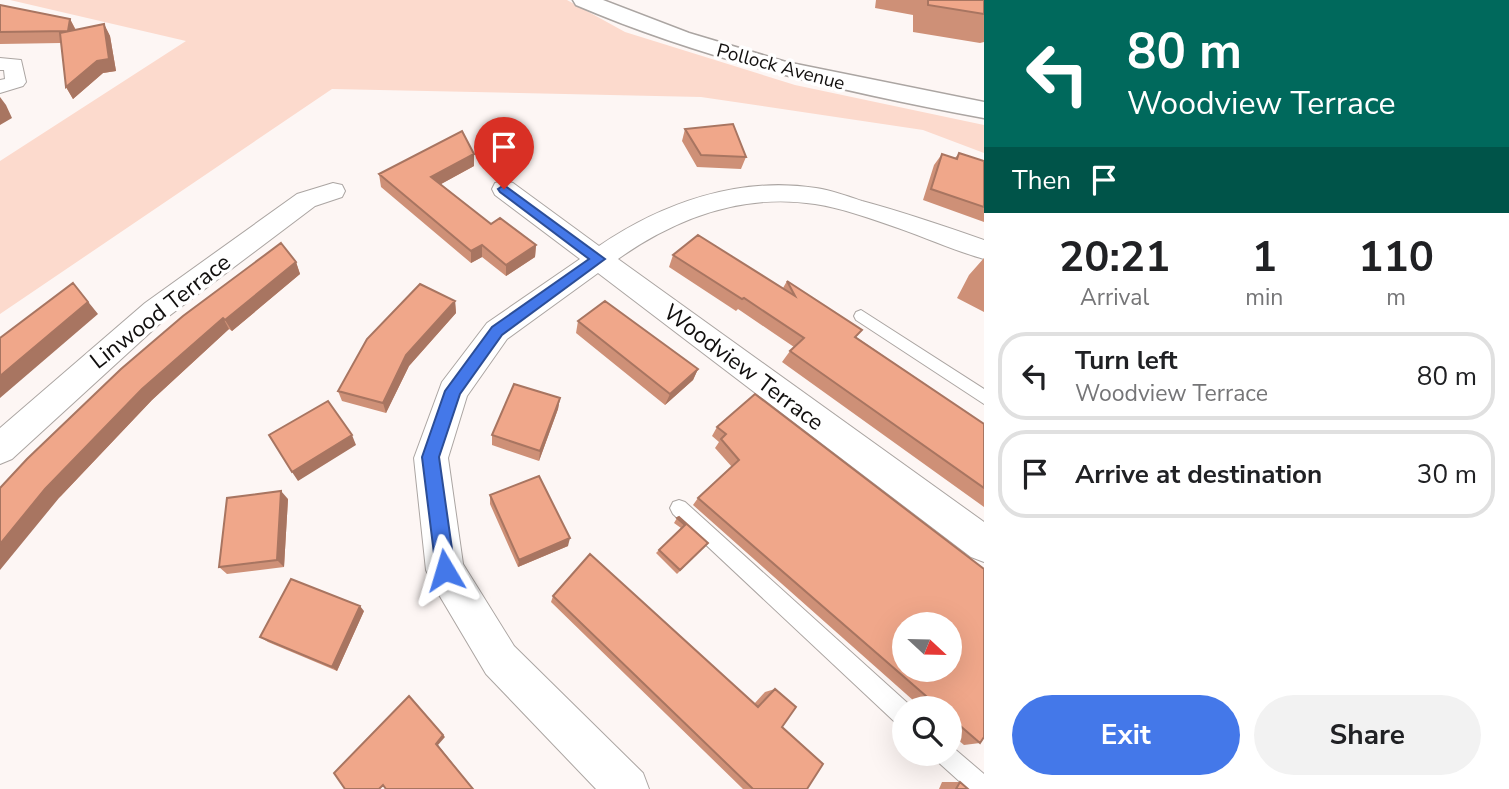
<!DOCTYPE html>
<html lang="en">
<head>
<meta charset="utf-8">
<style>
  body { margin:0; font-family:"Nunito Sans",sans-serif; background:#f2f2f2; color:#202124; height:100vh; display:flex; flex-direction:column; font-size:26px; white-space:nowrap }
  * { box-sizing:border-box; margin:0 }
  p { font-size:23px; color:#757577 }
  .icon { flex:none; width:38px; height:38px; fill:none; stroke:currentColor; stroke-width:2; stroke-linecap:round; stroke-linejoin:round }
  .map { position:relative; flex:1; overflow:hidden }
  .panel { display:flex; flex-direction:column; background:#fff; width:525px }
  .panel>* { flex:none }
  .guide { background:#00695c; color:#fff; overflow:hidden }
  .needle { width:46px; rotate:112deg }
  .buttons { position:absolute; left:892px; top:612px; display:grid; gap:14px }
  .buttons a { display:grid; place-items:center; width:70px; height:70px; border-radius:50%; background:#fff; box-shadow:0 7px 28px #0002; font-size:35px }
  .pin { position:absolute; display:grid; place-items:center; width:60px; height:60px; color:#fff; margin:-72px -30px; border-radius:50% 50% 50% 0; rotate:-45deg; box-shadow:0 0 7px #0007 }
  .pin .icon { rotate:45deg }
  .me { position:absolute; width:77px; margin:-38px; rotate:353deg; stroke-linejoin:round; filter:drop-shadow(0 0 5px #0008) }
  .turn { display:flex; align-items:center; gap:24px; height:147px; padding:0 28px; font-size:32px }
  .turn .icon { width:91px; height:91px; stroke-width:2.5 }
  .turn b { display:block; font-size:49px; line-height:60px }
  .then { display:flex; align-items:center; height:66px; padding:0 28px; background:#0003; gap:14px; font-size:26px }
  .eta { display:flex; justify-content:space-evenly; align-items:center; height:119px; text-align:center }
  .eta b { font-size:42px; font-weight:700; line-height:49px }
  .cta { display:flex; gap:14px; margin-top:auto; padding:14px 28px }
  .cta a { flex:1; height:80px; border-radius:42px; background:#4478e9; color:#fff; font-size:28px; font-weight:700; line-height:80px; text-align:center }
  .cta a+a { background:#f2f2f2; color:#202124 }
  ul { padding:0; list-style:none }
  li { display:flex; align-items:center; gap:21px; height:88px; margin:0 14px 10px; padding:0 14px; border:4px solid #e0e0e0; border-radius:28px }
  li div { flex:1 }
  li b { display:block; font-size:26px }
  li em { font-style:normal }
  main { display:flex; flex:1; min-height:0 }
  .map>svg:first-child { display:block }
  .green { fill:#fcdacd }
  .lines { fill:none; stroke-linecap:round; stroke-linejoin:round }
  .service-casing { stroke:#aba5a2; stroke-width:2 }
  .minor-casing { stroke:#aba5a2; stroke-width:2 }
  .tertiary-casing { stroke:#aba5a2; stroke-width:3 }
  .service { fill:#fff; fill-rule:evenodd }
  .minor { fill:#fff; fill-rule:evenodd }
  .tertiary { fill:#fff; fill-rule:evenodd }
  .wall { fill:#ce9077 }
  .shaded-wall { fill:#a87561 }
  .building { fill:#f0a78a; stroke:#a87561; stroke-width:2; fill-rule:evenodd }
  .route { fill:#4478e9; stroke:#2c4e97; stroke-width:2 }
  .labels { text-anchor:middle; stroke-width:7; stroke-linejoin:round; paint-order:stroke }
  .far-street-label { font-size:19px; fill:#110f0e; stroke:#fff }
  .street-label { font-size:23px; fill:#110f0e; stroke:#fff }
</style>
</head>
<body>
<main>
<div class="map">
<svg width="984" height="789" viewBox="0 0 984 789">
  <rect width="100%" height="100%" fill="#fdf6f4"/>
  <!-- green -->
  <path class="green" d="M10,0H567L625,32L795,85L984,125V153L923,130L701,97L332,89L0,314V161L186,41Z"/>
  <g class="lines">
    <!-- service casing -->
    <g class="service-casing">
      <path id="service" d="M861,310L984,389V404L856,320L854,316L856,312Z
        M679,500L685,502L913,708L905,709V727L897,724L673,514L670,508L673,502Z
        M950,745L984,774V789H968L938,762L935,754H950Z"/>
    </g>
    <!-- minor casing -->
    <g class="minor-casing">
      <path id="minor" d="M0,58L21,60L26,82L23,86L0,93V80L5,79L4,70H0Z
        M504,181L513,183L599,246C662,203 739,176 816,188C831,190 847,196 862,201C903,212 944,226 984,240V259C955,251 927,238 898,228C872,219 842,208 815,204C743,193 676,218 618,259L984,522V562L971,557L598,273L507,339L467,396L448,458L463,564L514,646L643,773L649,789H596L486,674L432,583L426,570L414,458L442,382L487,323L580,259L495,195L492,189L495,183Z
        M333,183L342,185L345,191L342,197L315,206L165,319L12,459L0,464V428L145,303L297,194Z"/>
    </g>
    <!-- tertiary casing -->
    <g class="tertiary-casing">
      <path id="tertiary" d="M573,0H603L689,33L786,62L984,102V118C844,92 707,61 576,5Z"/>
    </g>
    <!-- service -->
    <use href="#service" class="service"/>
    <!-- minor -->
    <use href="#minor" class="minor"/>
    <!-- tertiary -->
    <use href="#tertiary" class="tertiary"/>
  </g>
  <!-- wall -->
  <path class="wall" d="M876,0H984V42L980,43L913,32V15L875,8Z
    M0,5L70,19L76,30L104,24L110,36L116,71L103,73L73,99L66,87L61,43L0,44Z
    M685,129L746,157L741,169L697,167L682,141Z
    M959,153L984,161V222L923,200L934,165L942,154L955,158Z
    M474,166L441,184L491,224L536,245L535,257L506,276L482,257L471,263L381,187L379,174Z
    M673,255L783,288L787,281L862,330L856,337L984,424V507L782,362L790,351L794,347L738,309L736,311L669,267Z
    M984,258V312L957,298L969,275Z
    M296,262L300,274L232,331L229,329L152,400L59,498L183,316Z
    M455,301L456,313L409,366L386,413L342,401L338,391Z
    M578,321L698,369L693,380L665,405L576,333Z
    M755,394L980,743L964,745L950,733V709H923L693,505L698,498L732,467L715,448L719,442L712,436L717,427Z
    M560,398L558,409L539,461L492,445V435Z
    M490,495L568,546L518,567L490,504Z
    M288,499L284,567L227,574L219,567Z
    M677,518L708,543L677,574L656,553L681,528L674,523Z
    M553,596L754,704L765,692L775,689L782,727L807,789H743L551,602Z
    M364,611L337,671L268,642L260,637Z
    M942,782H960L968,789H939Z"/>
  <!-- shaded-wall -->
  <path class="shaded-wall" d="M70,19L76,31H68Z
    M104,24L110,36L116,71L103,73L73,99L66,87Z
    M0,97L6,105L12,118L0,125Z
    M474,154V166L432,189L431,177Z
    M482,245V257L471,263V251Z
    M536,245L535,257L506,276V265Z
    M296,262L300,274L232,331L225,320Z
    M73,283L98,314L0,398V376Z
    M455,301L456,313L409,366L386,413L383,403L406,355Z
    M223,318L229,329L152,400L59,498L0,570V544L45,489L142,389Z
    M698,369L693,380L665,405L670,394Z
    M560,398L558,409L539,461L540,451Z
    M352,435L356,445L298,481L292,472Z
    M281,491L288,499L284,567L277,560Z
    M570,538L568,546L518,567L519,560Z
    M360,606L364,611L337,671L332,667Z
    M409,696L445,737L438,745L473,789L436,744Z"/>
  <!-- building -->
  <path class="building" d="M928,0H984V14L928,5Z
    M0,5L70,19L68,31L0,32Z
    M104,24L109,59L97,61L66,87L60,33Z
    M733,124L746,157L701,155L685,129Z
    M462,131L474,154L431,177L491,224L500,218L536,245L506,265L482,245L471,251L379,174Z
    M959,153L984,161V207L931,189L942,154L957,159Z
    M698,235L795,296L787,281L862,330L855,337L984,424V488L790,351L804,338L744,298L742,299L673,255Z
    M281,243L296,262L225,320L223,318L142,389L45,489L0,544V488L27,459L121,369L183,316Z
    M73,283L88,302L0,376V338Z
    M420,284L455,301L406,355L383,403L338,391L367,339Z
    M605,301L698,369L670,394L578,321Z
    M514,384L560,398L540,451L492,435Z
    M755,394L984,569V737L980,743L950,717V709H941L698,498L739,460L721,439L726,434L717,427ZM905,625H950V670H905Z
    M328,401L352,435L292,472L269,435Z
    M539,476L570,538L519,560L490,495Z
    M281,491L277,560L219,567L227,498Z
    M679,517L708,543L680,570L659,550L685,525L677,518Z
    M590,554L758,707L775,689L796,707L782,727L823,764L807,789H753L553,596Z
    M291,579L360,606L332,667L260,637Z
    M409,696L443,735L436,744L473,789H386L383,785L379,789H345L334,773Z
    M960,782L968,789H956Z"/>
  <!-- route -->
  <path class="route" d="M504,185L605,259L502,335L460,394L439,457L455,570L452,577L445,580L438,577L436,570L422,457L445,391L492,327L589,259L500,192L498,189Z"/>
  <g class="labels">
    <!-- far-street labels -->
    <g class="far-street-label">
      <text transform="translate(781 66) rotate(15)" y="7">Pollock Avenue</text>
    </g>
    <!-- street labels -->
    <g class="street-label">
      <text transform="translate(160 311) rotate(-38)" y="8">Linwood Terrace</text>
      <text transform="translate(744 367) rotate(37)" y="8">Woodview Terrace</text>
    </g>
  </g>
</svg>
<div class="buttons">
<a><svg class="needle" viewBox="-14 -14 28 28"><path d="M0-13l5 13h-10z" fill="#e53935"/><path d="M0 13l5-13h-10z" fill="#757577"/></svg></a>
<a><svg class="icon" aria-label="search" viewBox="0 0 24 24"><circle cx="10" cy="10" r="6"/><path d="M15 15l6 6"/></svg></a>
</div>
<div class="pin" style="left:504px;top:189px;background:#d93025"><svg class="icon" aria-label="arrive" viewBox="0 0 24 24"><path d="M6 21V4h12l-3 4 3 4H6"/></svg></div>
<svg class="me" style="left:445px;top:570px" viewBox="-20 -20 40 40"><path d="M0-17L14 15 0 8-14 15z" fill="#4478e9" stroke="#fff" stroke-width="4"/></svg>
</div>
<section class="panel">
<div class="guide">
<div class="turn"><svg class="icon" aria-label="left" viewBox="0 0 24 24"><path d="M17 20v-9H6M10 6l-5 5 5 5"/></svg><div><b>80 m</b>Woodview Terrace</div></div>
<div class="then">Then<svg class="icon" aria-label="arrive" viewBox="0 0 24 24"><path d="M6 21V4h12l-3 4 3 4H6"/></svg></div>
</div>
<div class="eta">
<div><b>20:21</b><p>Arrival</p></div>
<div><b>1</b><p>min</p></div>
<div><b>110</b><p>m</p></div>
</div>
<ul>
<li><svg class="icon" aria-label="left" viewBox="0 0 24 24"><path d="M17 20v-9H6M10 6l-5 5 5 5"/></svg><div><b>Turn left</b><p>Woodview Terrace</p></div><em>80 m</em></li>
<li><svg class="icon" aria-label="arrive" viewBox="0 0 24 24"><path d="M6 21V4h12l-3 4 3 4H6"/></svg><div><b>Arrive at destination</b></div><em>30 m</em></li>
</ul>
<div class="cta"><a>Exit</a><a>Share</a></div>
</section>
</main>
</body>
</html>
